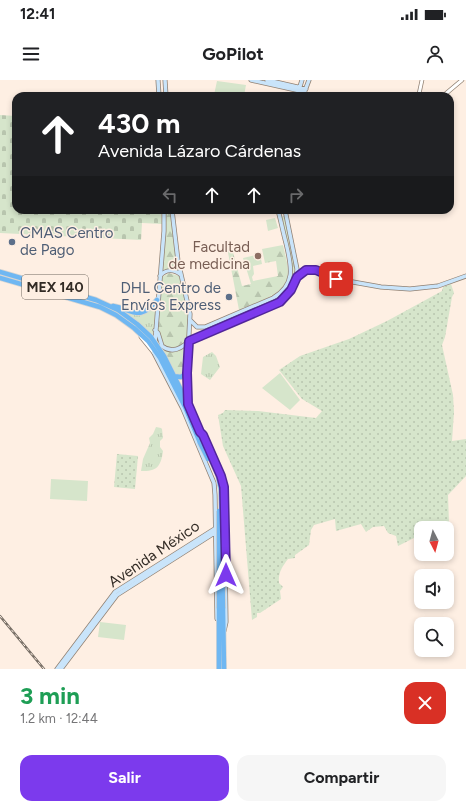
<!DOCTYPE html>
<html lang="es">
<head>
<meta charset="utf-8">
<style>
  body { margin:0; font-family:Figtree,sans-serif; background:#f6f6f6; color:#202124; height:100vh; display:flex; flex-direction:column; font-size:15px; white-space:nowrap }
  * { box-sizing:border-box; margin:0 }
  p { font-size:13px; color:#757577 }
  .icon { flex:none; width:22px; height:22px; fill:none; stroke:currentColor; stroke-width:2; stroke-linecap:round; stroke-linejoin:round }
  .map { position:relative; height:589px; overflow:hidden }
  .sheet { display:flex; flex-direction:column; background:#fff; flex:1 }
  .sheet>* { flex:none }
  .hud { position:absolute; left:12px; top:12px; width:442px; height:122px; border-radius:12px; box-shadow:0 2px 6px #0003; background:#202124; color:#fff; overflow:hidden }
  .needle { width:26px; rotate:174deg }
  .buttons { position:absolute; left:414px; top:441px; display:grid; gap:8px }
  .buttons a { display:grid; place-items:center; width:40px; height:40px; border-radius:8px; background:#fff; box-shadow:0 2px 6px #0003; font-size:20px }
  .pin { position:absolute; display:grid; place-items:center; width:34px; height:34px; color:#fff; margin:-17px; border-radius:8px; box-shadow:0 2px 6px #0006 }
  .me { position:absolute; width:44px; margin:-22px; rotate:0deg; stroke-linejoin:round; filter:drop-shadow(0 0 3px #0008) }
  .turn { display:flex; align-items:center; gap:14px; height:84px; padding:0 20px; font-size:18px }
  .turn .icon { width:52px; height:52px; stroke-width:2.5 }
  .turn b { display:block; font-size:28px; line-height:34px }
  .lanes { display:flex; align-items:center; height:38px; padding:0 20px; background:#0003; justify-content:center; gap:20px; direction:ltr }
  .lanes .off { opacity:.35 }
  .round { display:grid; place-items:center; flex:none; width:42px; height:42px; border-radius:12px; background:#f6f6f6 }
  .summary { display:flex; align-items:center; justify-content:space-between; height:68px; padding:0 20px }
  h1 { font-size:24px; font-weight:700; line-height:30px; color:#1e9e55 }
  .cta { display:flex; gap:8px; margin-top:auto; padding:8px 20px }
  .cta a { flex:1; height:46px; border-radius:12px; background:#7c3aed; color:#fff; font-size:16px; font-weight:700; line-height:46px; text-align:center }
  .cta a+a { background:#f6f6f6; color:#202124 }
  .status { display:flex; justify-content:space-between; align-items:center; height:28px; padding:0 20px; background:#fff; direction:ltr }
  .status svg { height:11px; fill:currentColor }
  header { display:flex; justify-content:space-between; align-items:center; height:52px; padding:0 20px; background:#fff; font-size:18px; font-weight:700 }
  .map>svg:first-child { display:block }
  .grass { fill:url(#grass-tufts) }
  .forest { fill:url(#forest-firs) }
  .cemetery { fill:url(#cemetery-stones) }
  .park { fill:url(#park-dots) }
  .garden { fill:#d6e5cb }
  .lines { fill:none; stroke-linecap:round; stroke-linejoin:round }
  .tertiary-casing { stroke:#918173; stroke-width:4.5 }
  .secondary-casing { stroke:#918173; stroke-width:5 }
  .trunk-casing { stroke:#d6d5d3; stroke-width:6 }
  .tertiary { stroke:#fff; stroke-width:3 }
  .secondary { stroke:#c9e4fa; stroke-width:3.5 }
  .trunk { stroke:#6fb7f2; stroke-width:4.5 }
  .rail-casing { stroke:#776e65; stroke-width:2.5 }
  .rail { stroke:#feefe3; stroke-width:1; stroke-dasharray:3; stroke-linecap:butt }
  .trunk-bridge-casing { stroke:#d6d5d3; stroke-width:6; stroke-linecap:butt }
  .trunk-bridge { stroke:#6fb7f2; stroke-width:4.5 }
  .route-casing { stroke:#51269a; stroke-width:10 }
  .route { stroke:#7c3aed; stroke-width:7 }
  .service-dot { fill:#5c6f8a; stroke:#feefe3; stroke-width:1.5 }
  .education-dot { fill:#8d6e63; stroke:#feefe3; stroke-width:1.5 }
  .labels { text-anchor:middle; stroke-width:3; stroke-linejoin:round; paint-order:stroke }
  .shield { fill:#feefe3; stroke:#6f665e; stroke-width:1 }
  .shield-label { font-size:14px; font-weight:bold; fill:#322b25 }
  .service-label { font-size:15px; fill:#4e5e75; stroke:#feefe3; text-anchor:start }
  .education-label { font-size:15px; fill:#785e54; stroke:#feefe3; text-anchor:end }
  .street-label { font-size:15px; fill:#322b25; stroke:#feefe3 }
</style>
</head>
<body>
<div class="status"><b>12:41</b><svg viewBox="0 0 49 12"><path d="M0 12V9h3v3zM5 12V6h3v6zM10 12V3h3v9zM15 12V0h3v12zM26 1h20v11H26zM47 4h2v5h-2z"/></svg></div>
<header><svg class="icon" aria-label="menu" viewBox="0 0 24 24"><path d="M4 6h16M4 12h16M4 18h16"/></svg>GoPilot<svg class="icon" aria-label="person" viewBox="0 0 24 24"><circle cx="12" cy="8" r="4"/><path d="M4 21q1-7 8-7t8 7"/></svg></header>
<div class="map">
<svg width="466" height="589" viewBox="0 0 466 589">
  <defs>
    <pattern id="grass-tufts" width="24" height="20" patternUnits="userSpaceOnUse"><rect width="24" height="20" fill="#d6e5cb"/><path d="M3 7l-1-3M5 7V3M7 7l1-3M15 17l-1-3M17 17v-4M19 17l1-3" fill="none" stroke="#b8c5ae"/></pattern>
    <pattern id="forest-firs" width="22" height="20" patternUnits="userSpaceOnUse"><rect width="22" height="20" fill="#d6e5cb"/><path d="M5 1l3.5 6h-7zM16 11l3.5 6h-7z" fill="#b8c5ae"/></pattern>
    <pattern id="cemetery-stones" width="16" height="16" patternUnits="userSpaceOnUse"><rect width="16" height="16" fill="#d6e5cb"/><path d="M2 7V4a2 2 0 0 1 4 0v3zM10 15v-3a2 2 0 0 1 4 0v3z" fill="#b8c5ae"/></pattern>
    <pattern id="park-dots" width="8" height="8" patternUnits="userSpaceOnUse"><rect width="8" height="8" fill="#d6e5cb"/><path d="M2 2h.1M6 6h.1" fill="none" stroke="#b8c5ae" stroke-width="1.8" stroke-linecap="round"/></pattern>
  </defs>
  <rect width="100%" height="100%" fill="#feefe3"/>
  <!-- grass -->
  <path class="grass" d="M285,136C291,164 308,204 276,222C265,228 253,232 242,237L241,235L271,221L288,205L291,186L280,137Z
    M156,225L153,257L120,230L148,231Z
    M212,272L216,276L220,287L210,300L201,294L203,277Z
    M156,347L161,348L162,349L163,358L160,361V367L163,371C161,385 158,392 141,391L143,379L150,363L149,358L153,354Z"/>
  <!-- forest -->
  <path class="forest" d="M165,130H171L179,191L173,189L162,193Z
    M230,161L242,206L251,204L243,178L260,174L262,184L253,186L254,194L252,197L253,201L278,196L276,181L265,183L262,169L283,165C285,175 290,189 287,199C282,216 254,223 239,230L226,162Z
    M169,193L179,196L184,210L190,238L188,261C184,265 178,269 172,268C148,268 160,211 162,197Z
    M156,253C161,273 169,276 188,266L185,292L181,295L174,296L156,264Z"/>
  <!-- cemetery -->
  <path class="cemetery" d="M0,35L16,36V130H161L162,144L142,143L141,160L0,153Z"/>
  <!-- park -->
  <path class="park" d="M451,204L454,213L452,217L445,257L442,265L453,315L454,332L452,361L466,359V396L448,415L449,443L445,448H421V461L420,462L416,457L398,466L396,456L388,453L384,446L373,447L366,452L361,444L336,451L335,439L314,445L311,450L309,465L295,475V478L288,479C282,487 278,493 279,503L283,507L280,511L281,519L260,533H257V537L252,540L241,406L223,366L218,335L223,333L225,330L258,331L316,338L322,331L302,319L279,290L300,276L349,259L387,241L442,211L443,207Z
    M117,374L138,376L135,409L114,407Z"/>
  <!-- garden -->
  <path class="garden" d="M217,1L246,5L244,16L214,15Z
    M275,138L278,148L268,151L266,140Z
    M280,293L300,320L290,330L262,308Z
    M51,399L88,401L87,421L50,419Z
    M100,542L126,545L124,560L98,557Z"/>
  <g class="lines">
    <!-- tertiary casing -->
    <g class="tertiary-casing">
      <path id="tertiary" d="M420,16L419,14L422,0
        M443,16L462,0
        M141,257L154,273"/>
    </g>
    <!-- secondary casing -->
    <g class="secondary-casing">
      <path id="secondary" d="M158,0L159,16
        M165,0L166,16
        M251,0L305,12
        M267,0L306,9
        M297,16L302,0
        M303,16L309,0
        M172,130L178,181L190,234L187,293L188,323
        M160,196C166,189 174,189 181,195
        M297,197L306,190L313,189L336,199L381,207L410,209L438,206L466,196
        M190,240L197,247H205L273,218C297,204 291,185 286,163C283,152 281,141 278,130
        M155,250L158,253L162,266C172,274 182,268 189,261L275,224C289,217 297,204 297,189L285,130
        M155,262L164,151V130
        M154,269V273L183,329L214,403L215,415L217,539
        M200,352L203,355L221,396L224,407L226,542L224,551
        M57,589L115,512L216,448L225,443
        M61,589L117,515L216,452L225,447"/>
    </g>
    <!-- trunk casing -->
    <g class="trunk-casing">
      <path id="trunk" d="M0,192L96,220L118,230L137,244L151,257L164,276L188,324L203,362
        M0,198L100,227L116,235L134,248L148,261L160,278L185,327L200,363
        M113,226C134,230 139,242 157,220
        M173,296L181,297L185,294L188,290
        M219,528V589
        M223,528L224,589"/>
    </g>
    <!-- tertiary -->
    <use href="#tertiary" class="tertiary"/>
    <!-- secondary -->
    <use href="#secondary" class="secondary"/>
    <!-- trunk -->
    <use href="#trunk" class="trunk"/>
    <!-- rail casing -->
    <g class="rail-casing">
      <path id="rail" d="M0,536L44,589"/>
    </g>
    <!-- rail -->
    <use href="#rail" class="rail"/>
    <!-- trunk-bridge casing -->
    <g class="trunk-bridge-casing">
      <path id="trunk-bridge" d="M203,362L218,395L221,410L223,528
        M200,363L208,379
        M219,431V528"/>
    </g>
    <!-- trunk-bridge -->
    <use href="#trunk-bridge" class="trunk-bridge"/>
  </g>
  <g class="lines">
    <!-- route casing -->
    <g class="route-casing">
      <path id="route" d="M226,495L224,407L221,396L203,355L200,352L188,324L187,293L189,261L280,222L291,210L297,197L306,190H316L336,199"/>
    </g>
    <!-- route -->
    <use href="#route" class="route"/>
  </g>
  <!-- markers -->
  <g class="service-dot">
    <circle cx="12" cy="162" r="4"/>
    <circle cx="229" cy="217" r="4"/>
  </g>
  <circle class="education-dot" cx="258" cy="176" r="4"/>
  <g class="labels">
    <!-- shield labels -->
    <rect class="shield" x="22" y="195" width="66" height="24" rx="3"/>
    <g class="shield-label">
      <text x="55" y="212">MEX 140</text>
    </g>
    <!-- service labels -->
    <g class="service-label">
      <text x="20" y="158">CMAS Centro<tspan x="20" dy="17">de Pago</tspan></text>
      <text x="221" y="213" text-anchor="end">DHL Centro de<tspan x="221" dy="17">Envíos Express</tspan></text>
    </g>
    <!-- education labels -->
    <g class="education-label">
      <text x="250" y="172">Facultad<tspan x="250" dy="17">de medicina</tspan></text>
    </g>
    <!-- street labels -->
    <g class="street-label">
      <text transform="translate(154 474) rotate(-34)" y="5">Avenida México</text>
    </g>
  </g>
</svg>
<div class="buttons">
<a><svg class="needle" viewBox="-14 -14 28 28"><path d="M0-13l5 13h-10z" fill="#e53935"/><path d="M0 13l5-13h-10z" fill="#757577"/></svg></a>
<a><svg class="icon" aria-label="sound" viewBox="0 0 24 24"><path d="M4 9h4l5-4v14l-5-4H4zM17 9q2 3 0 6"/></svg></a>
<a><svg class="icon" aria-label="search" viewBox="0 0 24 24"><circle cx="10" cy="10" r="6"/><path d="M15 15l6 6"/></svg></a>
</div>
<div class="pin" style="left:336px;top:199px;background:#d93025"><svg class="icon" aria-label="arrive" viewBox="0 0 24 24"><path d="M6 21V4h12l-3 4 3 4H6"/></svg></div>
<svg class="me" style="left:226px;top:495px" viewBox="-20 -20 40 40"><path d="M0-17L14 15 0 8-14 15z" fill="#7c3aed" stroke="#fff" stroke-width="4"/></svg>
<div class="hud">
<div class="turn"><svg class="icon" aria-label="ahead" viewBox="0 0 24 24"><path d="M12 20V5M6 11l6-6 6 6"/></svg><div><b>430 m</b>Avenida Lázaro Cárdenas</div></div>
<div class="lanes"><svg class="icon off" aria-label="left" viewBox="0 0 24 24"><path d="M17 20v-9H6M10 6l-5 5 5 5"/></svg><svg class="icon" aria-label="ahead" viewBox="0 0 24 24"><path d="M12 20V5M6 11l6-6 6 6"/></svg><svg class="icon" aria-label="ahead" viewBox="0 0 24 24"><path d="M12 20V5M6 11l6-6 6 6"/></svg><svg class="icon off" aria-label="right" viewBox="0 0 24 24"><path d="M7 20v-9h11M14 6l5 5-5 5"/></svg></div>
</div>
</div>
<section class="sheet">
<div class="summary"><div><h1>3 min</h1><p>1.2 km · 12:44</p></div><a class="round" style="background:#d93025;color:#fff"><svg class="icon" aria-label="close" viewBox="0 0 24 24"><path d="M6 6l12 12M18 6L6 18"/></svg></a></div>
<div class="cta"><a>Salir</a><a>Compartir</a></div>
</section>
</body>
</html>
